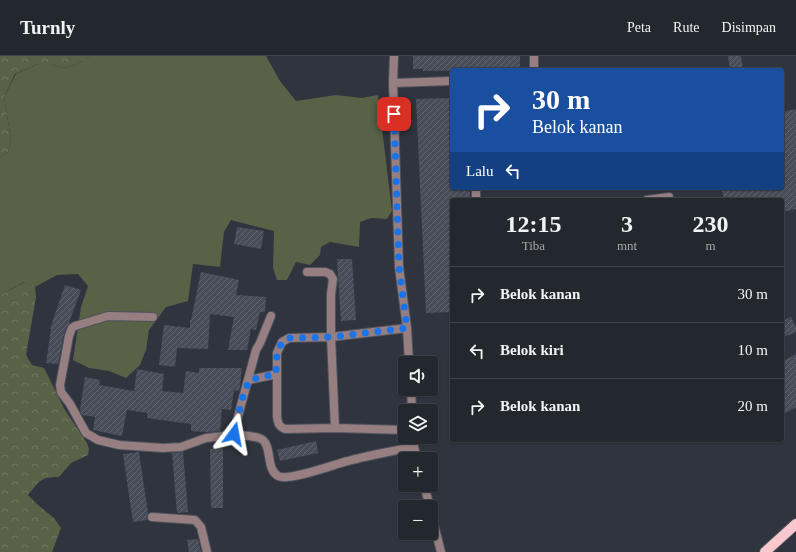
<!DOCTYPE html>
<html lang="id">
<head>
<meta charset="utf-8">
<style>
  body { margin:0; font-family:Georgia,serif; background:#2b2f36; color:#f1f3f6; height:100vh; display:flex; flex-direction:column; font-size:15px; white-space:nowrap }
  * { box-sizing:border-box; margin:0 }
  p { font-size:13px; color:#a3a5aa }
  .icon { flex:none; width:22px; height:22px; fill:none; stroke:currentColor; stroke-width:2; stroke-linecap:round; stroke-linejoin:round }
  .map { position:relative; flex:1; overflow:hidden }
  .drawer { position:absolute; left:450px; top:142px; width:334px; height:244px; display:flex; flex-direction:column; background:#23272e; border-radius:4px; box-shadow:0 1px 3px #0004,0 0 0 1px #40444a }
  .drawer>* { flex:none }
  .top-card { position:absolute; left:450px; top:12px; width:334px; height:122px; border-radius:4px; box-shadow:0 1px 3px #0004,0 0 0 1px #40444a; background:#1a4fa0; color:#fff; overflow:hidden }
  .controls { position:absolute; left:398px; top:300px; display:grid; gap:8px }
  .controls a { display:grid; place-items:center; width:40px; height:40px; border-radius:4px; background:#23272e; box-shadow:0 1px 3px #0004,0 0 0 1px #40444a; font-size:20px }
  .pin { position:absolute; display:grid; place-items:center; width:34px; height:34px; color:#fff; margin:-17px; border-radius:8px; box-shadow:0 2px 6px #0006 }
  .me { position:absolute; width:44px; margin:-22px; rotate:13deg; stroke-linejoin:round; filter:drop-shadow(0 0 3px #0008) }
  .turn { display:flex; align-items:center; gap:14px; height:84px; padding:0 16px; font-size:18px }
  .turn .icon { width:52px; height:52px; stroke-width:2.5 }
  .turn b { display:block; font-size:28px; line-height:34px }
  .then { display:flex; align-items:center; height:38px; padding:0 16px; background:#0003; gap:8px; font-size:15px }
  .eta { display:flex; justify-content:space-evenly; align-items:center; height:68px; text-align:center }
  .eta b { font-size:24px; font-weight:600; line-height:28px }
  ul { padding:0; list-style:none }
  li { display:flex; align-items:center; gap:12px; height:56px; padding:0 16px; border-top:1px solid #40444a }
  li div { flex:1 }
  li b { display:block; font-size:15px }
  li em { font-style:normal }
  header { display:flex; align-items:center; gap:24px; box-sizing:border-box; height:56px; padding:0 20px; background:#23272e; border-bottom:1px solid #40444a }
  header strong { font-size:19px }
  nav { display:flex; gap:22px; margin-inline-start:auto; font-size:14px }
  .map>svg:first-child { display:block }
  .green { fill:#596147 }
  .forest { fill:url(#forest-crowns) }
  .building { fill:url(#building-hatch) }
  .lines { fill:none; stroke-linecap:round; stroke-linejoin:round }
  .minor-casing { stroke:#4d525b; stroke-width:10 }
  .primary-casing { stroke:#4d525b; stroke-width:12 }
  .minor { stroke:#967e81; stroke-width:8 }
  .primary { stroke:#f9c7ce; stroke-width:10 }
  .route { stroke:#1a73e8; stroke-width:7; stroke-dasharray:0 12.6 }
</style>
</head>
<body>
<header>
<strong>Turnly</strong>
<nav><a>Peta</a><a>Rute</a><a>Disimpan</a></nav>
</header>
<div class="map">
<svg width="796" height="496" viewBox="0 0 796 496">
  <defs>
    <pattern id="forest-crowns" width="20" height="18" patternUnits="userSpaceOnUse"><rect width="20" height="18" fill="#596147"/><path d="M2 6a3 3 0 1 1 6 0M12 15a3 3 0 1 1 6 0" fill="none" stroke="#707761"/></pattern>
    <pattern id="building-hatch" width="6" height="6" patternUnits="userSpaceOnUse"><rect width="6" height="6" fill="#474c58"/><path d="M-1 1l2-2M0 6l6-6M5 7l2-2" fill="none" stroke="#616570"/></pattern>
  </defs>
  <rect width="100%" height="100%" fill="#2f343e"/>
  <!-- green -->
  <path class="green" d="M90,0H266L280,25L296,45L336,39L362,42L378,39L392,155L387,163L371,162L360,166L359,191L330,186L321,191L320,199L310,209L296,206L287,224H277L273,212L274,175L231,164L224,176L220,211L193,208L188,245L166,251L149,274L146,294L140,309L126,322L109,315L89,312L73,304L81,251L88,230L78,218L57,219L35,231L24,226L0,239V101L8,96L11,84L4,41L16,18L38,8H51L63,12L75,9Z"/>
  <!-- forest -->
  <path class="forest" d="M0,0H90L75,9L63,12L51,8H38L15,18L4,41L11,84L8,96L0,101Z
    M25,226L35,231L36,241L26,299L32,309L44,312L65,354L87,387L89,393L88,399L71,407L59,421C40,421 40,425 28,439L38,449L54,462L61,472L52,496H0V239Z"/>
  <!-- building -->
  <path class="building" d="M413,0H520V11H501L491,13V14L423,15V13H413Z
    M728,0H741L743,14H730Z
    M452,42V132H470V144H452V256L426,257L416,43Z
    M796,53V153L782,156V144H724L722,135L731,133V132H782V56Z
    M237,171L264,175L261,193L234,188Z
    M337,203H352L356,264L341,265Z
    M201,216L239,224L236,239L266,241L265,256H260L256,274L251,273L247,294H228L234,261L210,258L208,293L177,292L175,311L159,309L164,269L190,272V264H191Z
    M65,229L81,234L69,267L64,278L58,308L46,307L51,273H50Z
    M791,261L796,271V276L782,282V265Z
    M796,298V351L782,359V306Z
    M199,312H242L240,330L239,335L234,334L231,354L222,353L220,375L207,376L191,375V368L147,362V357L127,354L122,380L93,374L95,361L82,359L80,354L85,321L100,324L99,329L134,335L137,313L164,318L162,335L183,337L186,315L199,317Z
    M316,385L318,397L280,405L277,394Z
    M223,392V452H211L210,393Z
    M139,396L148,457L147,461L148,464L133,466L123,398Z
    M183,396L188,456L177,457L172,397Z
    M198,483L201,496H189L187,484Z"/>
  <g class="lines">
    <!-- minor casing -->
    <g class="minor-casing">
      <path id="minor" d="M394,0L393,27L399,211L407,272L409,307
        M534,0V14
        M393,27L452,25
        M476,144V132
        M647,144L669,141
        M307,216H325L330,218L333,223L331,238V281L335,372
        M271,260L260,287L256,294L233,379C240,379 258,380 263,384C272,392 266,413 278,420C288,426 335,408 348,405C370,399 392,395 414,391
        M153,261L108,260L75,270L72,272L69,280L60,329L61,336L70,348L86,377L98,384L119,389L163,392L181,391L206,382L233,379
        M249,324L277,318
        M411,333L412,355
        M405,374L335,372L285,373C278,370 278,367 277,360V297L282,286L289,282L331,281L407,272
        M414,381V391L417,403
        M424,429L430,451
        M431,457L441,496
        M152,461L195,464L201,471L207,496"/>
    </g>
    <!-- primary casing -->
    <g class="primary-casing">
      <path id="primary" d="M765,496L796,468"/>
    </g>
    <!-- minor -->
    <use href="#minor" class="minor"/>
    <!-- primary -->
    <use href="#primary" class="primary"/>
  </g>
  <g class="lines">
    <!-- route -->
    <path class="route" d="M234,378L242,343L249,324L276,318L277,297L282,286L289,282L331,281L407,272L399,211L394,58"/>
  </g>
</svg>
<div class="controls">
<a><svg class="icon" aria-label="sound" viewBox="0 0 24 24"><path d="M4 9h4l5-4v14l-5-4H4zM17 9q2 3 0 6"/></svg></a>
<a><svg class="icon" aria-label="layers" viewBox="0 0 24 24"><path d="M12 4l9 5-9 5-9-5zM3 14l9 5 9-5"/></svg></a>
<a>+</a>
<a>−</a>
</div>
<div class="pin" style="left:394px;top:58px;background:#d93025"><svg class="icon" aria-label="arrive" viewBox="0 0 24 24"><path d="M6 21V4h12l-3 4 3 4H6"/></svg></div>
<svg class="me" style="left:234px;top:378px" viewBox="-20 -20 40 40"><path d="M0-17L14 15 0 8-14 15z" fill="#1a73e8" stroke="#fff" stroke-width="4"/></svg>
<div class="top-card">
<div class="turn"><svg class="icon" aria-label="right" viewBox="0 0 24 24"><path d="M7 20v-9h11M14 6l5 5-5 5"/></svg><div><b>30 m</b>Belok kanan</div></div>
<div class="then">Lalu<svg class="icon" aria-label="left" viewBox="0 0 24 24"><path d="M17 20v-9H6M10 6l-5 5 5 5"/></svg></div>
</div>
<section class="drawer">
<div class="eta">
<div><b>12:15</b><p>Tiba</p></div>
<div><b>3</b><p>mnt</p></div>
<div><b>230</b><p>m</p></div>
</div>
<ul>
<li><svg class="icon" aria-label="right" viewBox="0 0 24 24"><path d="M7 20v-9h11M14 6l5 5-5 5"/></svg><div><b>Belok kanan</b></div><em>30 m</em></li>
<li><svg class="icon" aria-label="left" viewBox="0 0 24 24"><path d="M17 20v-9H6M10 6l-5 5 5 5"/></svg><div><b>Belok kiri</b></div><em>10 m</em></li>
<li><svg class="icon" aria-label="right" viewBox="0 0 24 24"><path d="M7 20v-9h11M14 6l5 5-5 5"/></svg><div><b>Belok kanan</b></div><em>20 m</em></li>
</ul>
</section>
</div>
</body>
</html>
